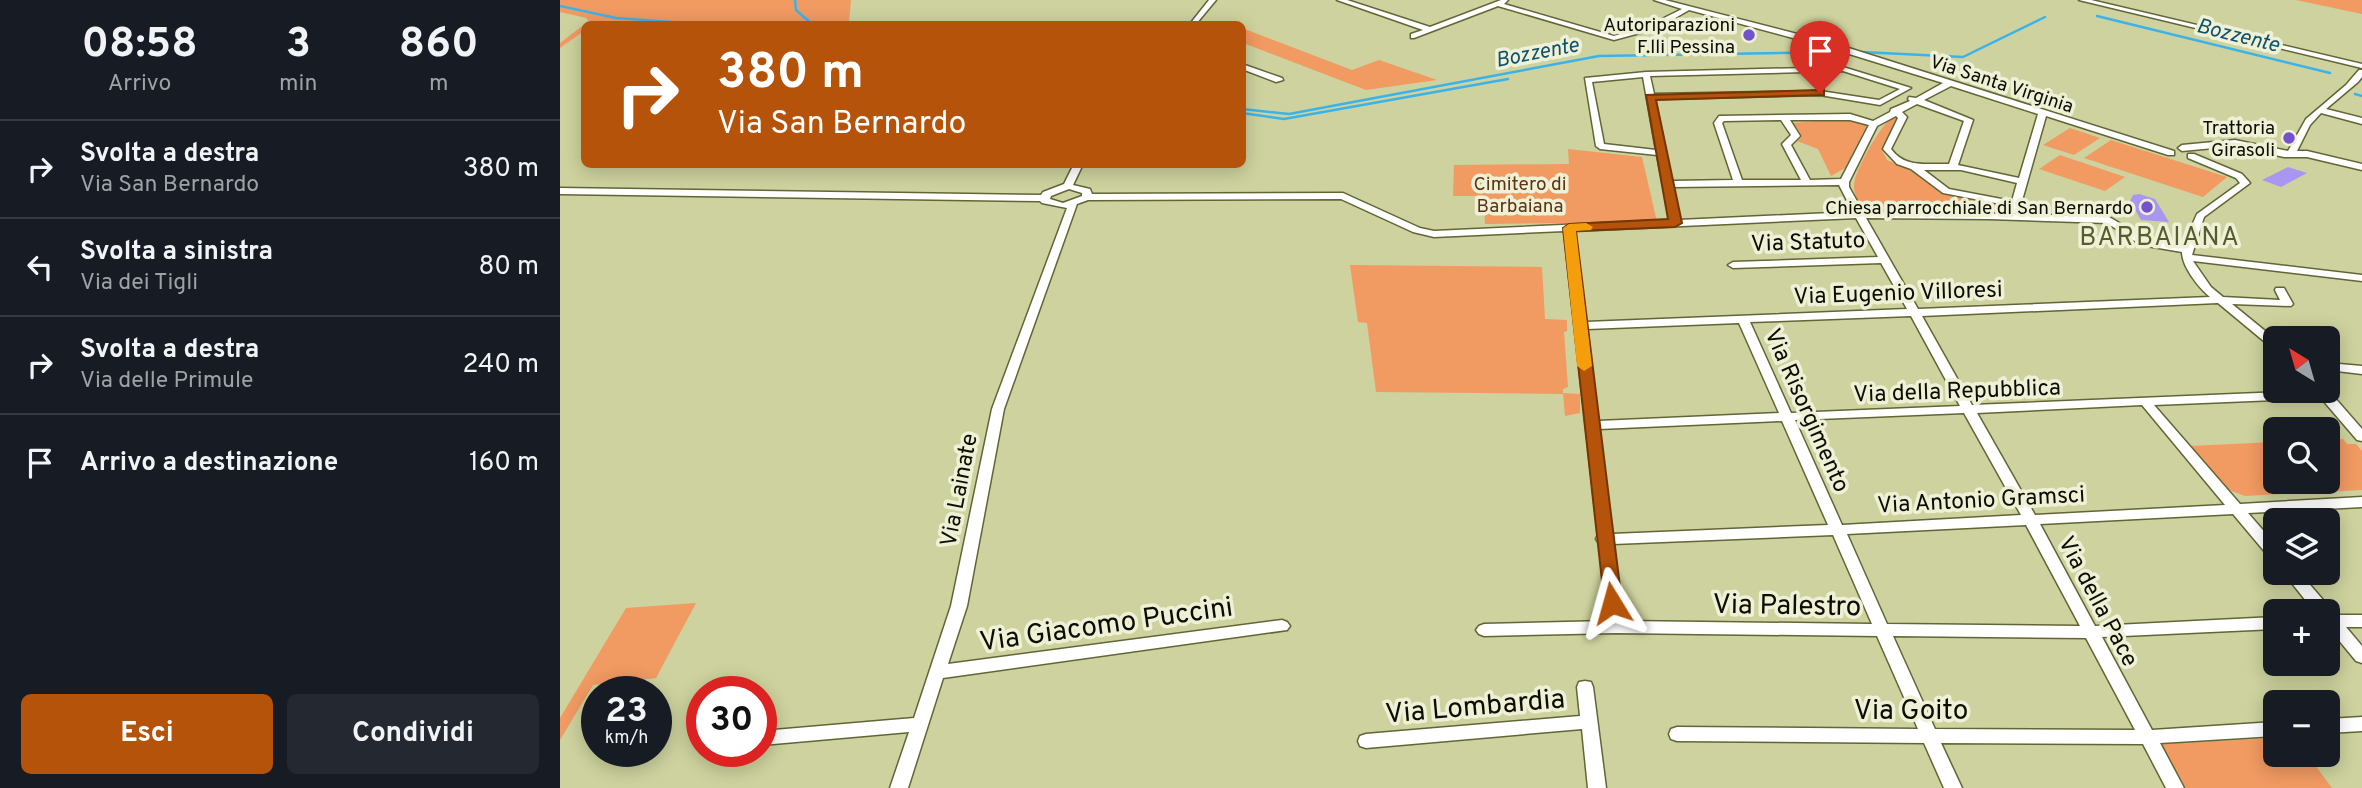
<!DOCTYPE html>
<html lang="it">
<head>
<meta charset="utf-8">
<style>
  body { margin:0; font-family:Overpass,sans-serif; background:#242831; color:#f1f3f6; height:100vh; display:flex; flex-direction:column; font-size:26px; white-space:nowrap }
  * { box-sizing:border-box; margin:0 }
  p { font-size:23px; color:#9ea1a6 }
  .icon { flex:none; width:38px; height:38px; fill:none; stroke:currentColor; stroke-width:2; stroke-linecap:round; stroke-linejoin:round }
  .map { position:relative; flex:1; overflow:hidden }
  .panel { display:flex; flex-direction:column; background:#171b24; width:560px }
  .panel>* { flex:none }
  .hud { position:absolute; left:21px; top:21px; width:665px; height:147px; border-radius:10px; box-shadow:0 4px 18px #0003; background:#b45309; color:#fff; overflow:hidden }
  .needle { width:46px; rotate:323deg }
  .fabs { position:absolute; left:1703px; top:326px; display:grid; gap:14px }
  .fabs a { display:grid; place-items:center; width:77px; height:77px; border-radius:10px; background:#171b24; box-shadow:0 4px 18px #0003; font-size:35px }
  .speed { position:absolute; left:21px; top:676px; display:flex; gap:14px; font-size:35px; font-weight:700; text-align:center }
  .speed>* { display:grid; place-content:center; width:91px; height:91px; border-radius:50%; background:#171b24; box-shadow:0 4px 18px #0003; line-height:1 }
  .speed small { font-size:18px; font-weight:400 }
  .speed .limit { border:10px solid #d22; background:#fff; color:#111 }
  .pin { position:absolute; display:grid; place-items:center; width:60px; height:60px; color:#fff; margin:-72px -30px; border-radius:50% 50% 50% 0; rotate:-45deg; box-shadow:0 0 7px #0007 }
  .pin .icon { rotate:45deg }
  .me { position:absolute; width:77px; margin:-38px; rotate:352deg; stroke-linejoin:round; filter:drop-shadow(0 0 5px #0008) }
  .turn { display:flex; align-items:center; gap:24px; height:147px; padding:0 21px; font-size:32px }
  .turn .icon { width:91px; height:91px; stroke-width:2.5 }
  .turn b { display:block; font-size:49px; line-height:60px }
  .eta { display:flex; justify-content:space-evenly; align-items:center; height:119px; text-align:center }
  .eta b { font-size:42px; font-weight:700; line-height:49px }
  .cta { display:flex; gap:14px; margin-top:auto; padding:14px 21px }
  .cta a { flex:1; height:80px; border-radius:10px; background:#b45309; color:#fff; font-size:28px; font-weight:700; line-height:80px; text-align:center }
  .cta a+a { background:#242831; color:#f1f3f6 }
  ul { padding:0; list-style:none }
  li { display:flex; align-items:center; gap:21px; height:98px; padding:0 21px; border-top:2px solid #363941 }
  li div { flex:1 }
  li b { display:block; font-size:26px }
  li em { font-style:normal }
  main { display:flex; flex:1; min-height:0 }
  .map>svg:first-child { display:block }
  .green { fill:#f19a62 }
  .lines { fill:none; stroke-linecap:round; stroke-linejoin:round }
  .stream { stroke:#3bb3e9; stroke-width:2.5 }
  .building { fill:#a996f0 }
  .minor-casing { stroke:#626535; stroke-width:3 }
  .minor { fill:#fff; fill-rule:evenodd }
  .route { fill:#b45309; stroke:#753606; stroke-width:2 }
  .slow { fill:#f59e0b }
  .poi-dot { fill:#7452cb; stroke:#eef1d6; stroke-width:2.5 }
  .labels { text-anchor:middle; stroke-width:7; stroke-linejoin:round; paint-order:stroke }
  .far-poi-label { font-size:19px; fill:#0e0e00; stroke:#eef1d6; text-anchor:end }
  .far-street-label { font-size:19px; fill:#0e0e00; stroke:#eef1d6 }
  .far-park-label { font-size:19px; fill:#5f3315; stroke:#eef1d6 }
  .far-water-label { font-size:21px; font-style:italic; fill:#0f506c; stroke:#eef1d6 }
  .street-label { font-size:23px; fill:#0e0e00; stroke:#eef1d6 }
  .quarter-label { font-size:26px; letter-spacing:2px; fill:#585b2b; stroke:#eef1d6 }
  .near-street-label { font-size:28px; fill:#0e0e00; stroke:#eef1d6 }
</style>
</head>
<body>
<main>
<section class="panel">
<div class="eta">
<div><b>08:58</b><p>Arrivo</p></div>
<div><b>3</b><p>min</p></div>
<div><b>860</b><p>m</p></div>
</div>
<ul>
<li><svg class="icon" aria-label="right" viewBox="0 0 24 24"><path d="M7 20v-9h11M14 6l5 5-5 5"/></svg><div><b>Svolta a destra</b><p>Via San Bernardo</p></div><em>380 m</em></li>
<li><svg class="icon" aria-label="left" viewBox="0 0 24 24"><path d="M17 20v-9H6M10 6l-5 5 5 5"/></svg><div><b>Svolta a sinistra</b><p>Via dei Tigli</p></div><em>80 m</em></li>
<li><svg class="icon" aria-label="right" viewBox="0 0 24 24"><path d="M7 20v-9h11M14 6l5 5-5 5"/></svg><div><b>Svolta a destra</b><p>Via delle Primule</p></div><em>240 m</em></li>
<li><svg class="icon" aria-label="arrive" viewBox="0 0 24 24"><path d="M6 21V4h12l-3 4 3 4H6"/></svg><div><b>Arrivo a destinazione</b></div><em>160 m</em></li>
</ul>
<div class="cta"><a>Esci</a><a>Condividi</a></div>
</section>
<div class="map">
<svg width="1802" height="788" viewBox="0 0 1802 788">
  <rect width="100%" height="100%" fill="#cdd29e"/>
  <!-- green -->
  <path class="green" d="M0,0H291L289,23L295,24H24V31L0,48V43L26,23H31L26,18L0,12Z
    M1736,0H1802V14Z
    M682,28L792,70L819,60L877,80L806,90L683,43Z
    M1333,116L1338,117L1322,150L1327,160L1352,171L1381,192L1449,205L1445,214L1306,211C1300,205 1294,196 1294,187C1293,172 1321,125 1333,116Z
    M1283,119L1307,125L1285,168L1271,176L1258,149L1237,141L1242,137L1233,123Z
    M1510,128L1540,138L1514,155L1483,145Z
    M1551,140L1667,177L1643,197L1524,158Z
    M1008,149L1082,157L1097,222L925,224L924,196H893L894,165L1009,164Z
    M1500,155L1565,177L1545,191L1479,169Z
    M790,265L982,267L985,319L1007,320V331L1004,332L1008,387L1003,389V393L1020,394V413L1005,416L1003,394L816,392L807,323L798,322Z
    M1783,439L1787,444H1796L1802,451V490L1685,496L1669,490L1630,446L1715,442V481H1768V440Z
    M136,603L96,678L33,685L0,740V718L66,608Z
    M1715,738V754H1747L1772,788H1626L1600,744Z"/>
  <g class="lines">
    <!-- stream -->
    <path class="stream" d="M235,0L236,10L252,24
      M0,6L56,18L139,24
      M1537,16L1770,73
      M1302,52L1403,57L1485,17
      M1795,94L1802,96
      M682,109L729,114L1039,56L1280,52
      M682,113L724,119L948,79"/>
  </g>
  <!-- building -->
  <path class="building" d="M1728,167L1747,173L1721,187L1702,180Z
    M1579,194L1595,199L1609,222L1581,220L1570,201L1573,195Z"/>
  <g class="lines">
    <!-- minor casing -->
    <g class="minor-casing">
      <path id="minor" d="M649,0H656L636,24H630Z
        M777,0H787L870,27L941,0H948L944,4L1054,36L1092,24L1122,9L1094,0H1105L1276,44L1614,151V155H1608L1486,116L1459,211L1454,214L1549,217L1588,240L1623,246L1637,214L1680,183L1676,178L1628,158V154H1634L1682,174L1690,183L1644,217L1632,255L1802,275V281L1633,261L1651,287L1663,297L1720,300L1715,290L1716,288H1724L1733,304L1731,306L1672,304L1715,339V348L1711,347L1658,303L1362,316L1412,405L1768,390L1802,429V441L1797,440L1761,398L1594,405L1680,504L1802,497V507L1688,513L1715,544V559L1710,558L1673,514L1480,524L1535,626L1715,617V629L1542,637L1592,730L1715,722V736L1600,743L1624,788H1606L1583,744L1381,743L1402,788H1384L1364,743L1117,741L1111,739L1109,734L1111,729L1117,727L1358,729L1317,636L1056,633L924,636L919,634L916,630L919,626L924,624L1048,621L1039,543L1036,539L1038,535L1004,231L874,237L853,232L781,199L528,200L517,204L444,409L407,606L388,664L722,620L727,622L730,626L727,630L383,678L348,788H330L349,732L201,745V731L354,718L391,606L432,409L507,208L482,203L480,201L0,194V188L481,195L483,192L504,184L514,164H523L513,185L530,189L532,194L783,193L860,228L874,231L1110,220L1097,155L1040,149L1036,146L1025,78L1086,72L1283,67L1351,88L1320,105L1260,95L1095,99L1112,181L1173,180L1154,123L1159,116L1290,114L1313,121L1330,112L1331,109L1350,101L1348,99L1349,97L1356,98L1383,83L1270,48L1129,10L1098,28L1054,40L938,6L854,38H851V34L863,30ZM1283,71L1340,89L1319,100L1260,91L1094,94L1090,76ZM1083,77L1096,150L1044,144L1032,82ZM1391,86L1478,114L1459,178L1398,165L1413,120L1364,100ZM1357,104L1404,121L1389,164C1367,163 1346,169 1331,149L1347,117L1342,112ZM1336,116L1338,118L1323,149L1337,164L1351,169L1383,193L1451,206L1449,211L1454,214L1303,212L1289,187V182L1317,126ZM1221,120L1231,135L1222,144L1241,180H1182L1162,123L1164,121ZM1230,120H1290L1309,125L1281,179L1250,180L1231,145L1240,136ZM1364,170H1401L1457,183L1452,201L1389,189ZM1279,185L1293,212L1119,220L1113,187ZM509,189L522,193V196L503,203L490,199L491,196ZM1296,218L1318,257L1173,262L1168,265L1173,268L1321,263L1347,309L1026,322L1014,231ZM1306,218L1429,219L1547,223L1581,245L1622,252C1622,267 1639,288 1650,297L1358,309ZM1351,316L1400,406L1231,413L1190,322ZM1179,323L1219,413L1038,421L1027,329ZM1582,405L1665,505L1475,515L1417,413ZM1404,413L1461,515L1282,525L1235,420ZM1222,421L1268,525L1052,534L1039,429ZM1466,525L1520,626L1327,624L1287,534ZM1273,535L1312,624L1063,621L1053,544ZM1333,636L1526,638L1575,730L1375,729Z
        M1519,0H1531L1802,64V68Z
        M682,64L722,78L723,80L716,82L682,69Z
        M1799,70H1802V77L1798,82L1766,109L1802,118V124L1761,113L1750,125L1737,151H1747L1802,164V170L1747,157H1724L1675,146L1622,151L1618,148L1622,145L1675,140L1728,151L1746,119L1786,85Z
        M1768,363L1802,366V374L1768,370Z
        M1723,572H1739L1776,615H1802V627H1786L1802,646V663L1796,661L1768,627V611H1754Z
        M1025,681L1031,682L1033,687L1046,788H1028L1022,729L806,748L800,746L798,741L800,736L806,734L1020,716L1017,687L1019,682Z
        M1802,717V731L1768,733V719Z"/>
    </g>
    <!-- minor -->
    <use href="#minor" class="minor"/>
  </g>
  <!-- route -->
  <path class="route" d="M1260,90H1264V95L1096,100L1122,223L1115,227L1016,231L1062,603L1059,608H1045L1003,228L1009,224L1108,219L1086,95Z"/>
  <!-- slow -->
  <path class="slow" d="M1026,223L1033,227L1031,230L1016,231L1032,366L1024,371L1017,366L1003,228L1009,224Z"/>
  <!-- markers -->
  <g class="poi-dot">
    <circle cx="1189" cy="35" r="7"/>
    <circle cx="1729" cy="138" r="7"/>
    <circle cx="1587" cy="207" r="7"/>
  </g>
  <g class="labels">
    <!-- far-poi labels -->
    <g class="far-poi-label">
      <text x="1175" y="31">Autoriparazioni<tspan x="1175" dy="22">F.lli Pessina</tspan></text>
      <text x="1715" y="134">Trattoria<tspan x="1715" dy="22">Girasoli</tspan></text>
      <text x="1573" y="214">Chiesa parrocchiale di San Bernardo</text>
    </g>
    <!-- far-street labels -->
    <g class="far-street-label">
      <text transform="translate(1442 83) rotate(18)" y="7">Via Santa Virginia</text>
    </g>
    <!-- far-park labels -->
    <g class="far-park-label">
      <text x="960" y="190">Cimitero di<tspan x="960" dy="22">Barbaiana</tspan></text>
    </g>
    <!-- far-water labels -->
    <g class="far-water-label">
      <text transform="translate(1678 35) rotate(14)" y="7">Bozzente</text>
      <text transform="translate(977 52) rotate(-11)" y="7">Bozzente</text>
    </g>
    <!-- street labels -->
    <g class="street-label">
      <text transform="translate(1248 241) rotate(-2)" y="8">Via Statuto</text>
      <text transform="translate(1338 292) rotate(-2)" y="8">Via Eugenio Villoresi</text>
      <text transform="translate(1397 390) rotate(-2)" y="8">Via della Repubblica</text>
      <text transform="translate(1248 410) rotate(66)" y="8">Via Risorgimento</text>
      <text transform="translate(398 490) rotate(-79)" y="8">Via Lainate</text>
      <text transform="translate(1421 499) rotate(-3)" y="8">Via Antonio Gramsci</text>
      <text transform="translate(1539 601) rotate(62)" y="8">Via della Pace</text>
    </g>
    <!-- quarter labels -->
    <g class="quarter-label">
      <text x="1600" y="245">BARBAIANA</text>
    </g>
    <!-- near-street labels -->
    <g class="near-street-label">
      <text transform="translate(1227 604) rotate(1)" y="10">Via Palestro</text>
      <text transform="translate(546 623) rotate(-8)" y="10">Via Giacomo Puccini</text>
      <text transform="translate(915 705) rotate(-5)" y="10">Via Lombardia</text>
      <text x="1351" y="719">Via Goito</text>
    </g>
  </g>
</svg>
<div class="fabs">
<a><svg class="needle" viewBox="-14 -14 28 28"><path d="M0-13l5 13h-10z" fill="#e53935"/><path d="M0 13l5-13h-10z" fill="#9ea1a6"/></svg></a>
<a><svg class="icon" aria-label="search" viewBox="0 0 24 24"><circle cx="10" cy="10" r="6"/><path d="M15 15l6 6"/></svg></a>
<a><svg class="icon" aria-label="layers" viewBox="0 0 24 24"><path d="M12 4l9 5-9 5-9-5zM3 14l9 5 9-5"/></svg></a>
<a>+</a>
<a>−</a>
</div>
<div class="speed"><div>23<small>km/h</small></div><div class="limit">30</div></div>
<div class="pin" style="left:1260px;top:93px;background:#d93025"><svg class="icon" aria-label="arrive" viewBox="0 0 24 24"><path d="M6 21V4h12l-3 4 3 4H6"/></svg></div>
<svg class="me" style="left:1052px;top:603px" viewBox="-20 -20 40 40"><path d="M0-17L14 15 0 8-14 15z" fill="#b45309" stroke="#fff" stroke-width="4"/></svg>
<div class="hud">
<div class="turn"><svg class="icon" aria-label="right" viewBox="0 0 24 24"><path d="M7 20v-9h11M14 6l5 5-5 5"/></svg><div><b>380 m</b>Via San Bernardo</div></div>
</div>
</div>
</main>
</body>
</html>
